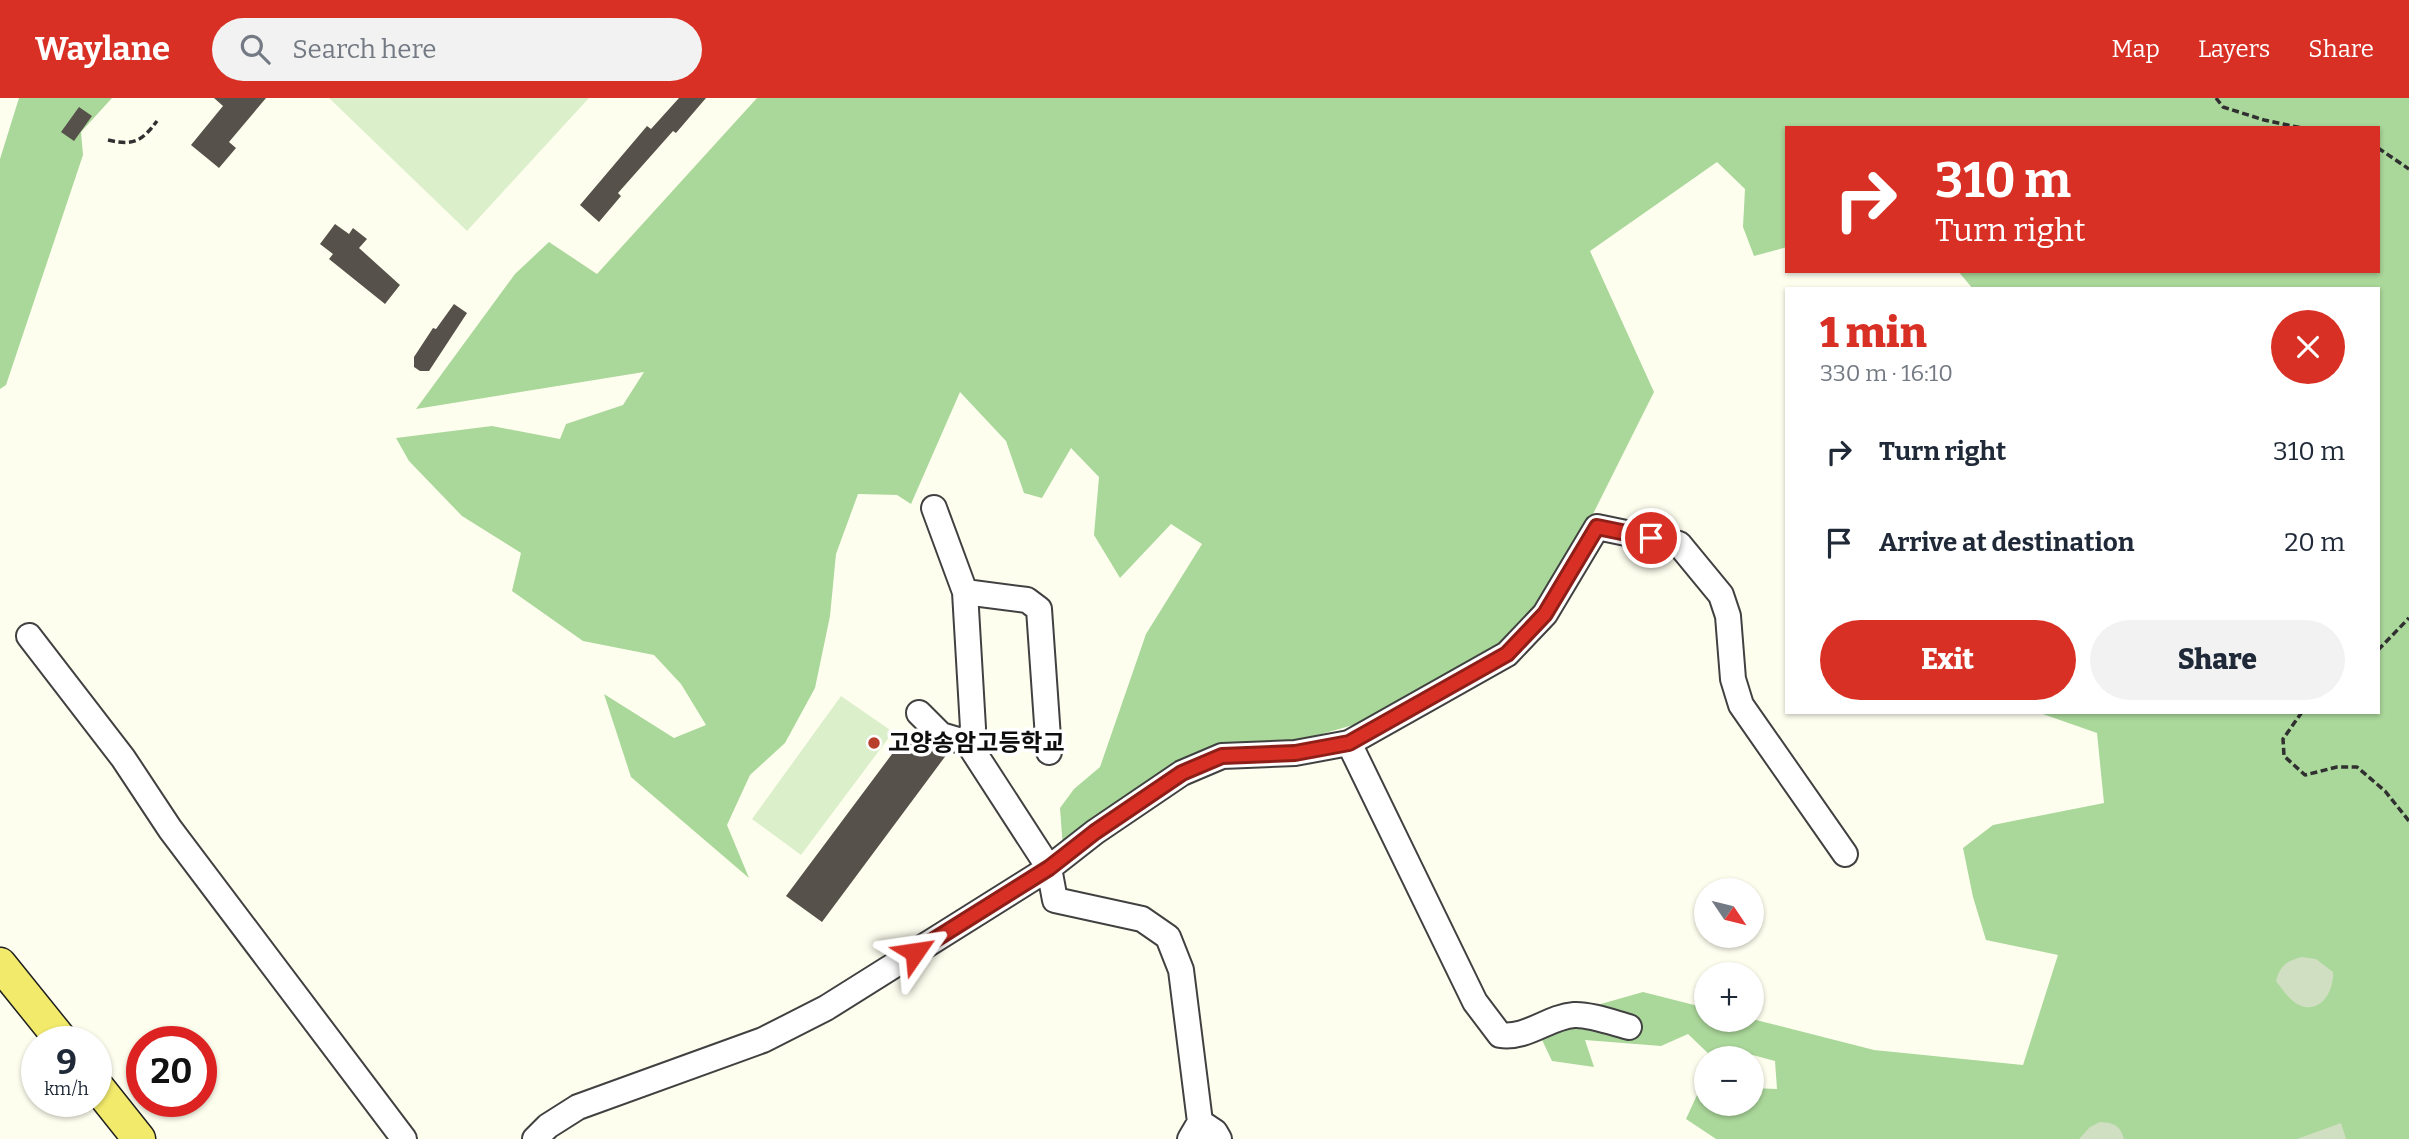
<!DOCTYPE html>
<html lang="en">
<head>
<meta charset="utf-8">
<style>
  body { margin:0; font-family:Bitter,"Noto Sans KR",serif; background:#f2f2f3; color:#1f2937; height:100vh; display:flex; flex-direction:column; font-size:26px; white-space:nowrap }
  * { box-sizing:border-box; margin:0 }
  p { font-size:23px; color:#747a83 }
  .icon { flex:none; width:38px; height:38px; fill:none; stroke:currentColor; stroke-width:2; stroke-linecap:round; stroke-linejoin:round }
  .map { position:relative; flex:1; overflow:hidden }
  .details { position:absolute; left:1785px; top:189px; width:595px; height:427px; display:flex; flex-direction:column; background:#fff; border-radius:0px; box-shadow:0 2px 5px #0004 }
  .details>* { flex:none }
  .guide { position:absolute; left:1785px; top:28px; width:595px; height:147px; border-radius:0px; box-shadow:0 2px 5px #0004; background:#d93025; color:#fff; overflow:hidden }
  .needle { width:46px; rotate:125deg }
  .buttons { position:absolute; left:1694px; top:780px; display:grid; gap:14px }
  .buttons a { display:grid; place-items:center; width:70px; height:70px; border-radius:50%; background:#fff; box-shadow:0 2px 5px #0004; font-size:35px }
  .speed { position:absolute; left:21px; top:928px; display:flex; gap:14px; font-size:35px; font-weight:700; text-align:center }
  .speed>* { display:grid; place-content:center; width:91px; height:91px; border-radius:50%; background:#fff; box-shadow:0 2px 5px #0004; line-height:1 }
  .speed small { font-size:18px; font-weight:400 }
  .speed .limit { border:10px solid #d22; background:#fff; color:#111 }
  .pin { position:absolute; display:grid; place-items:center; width:60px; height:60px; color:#fff; margin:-30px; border:4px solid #fff; border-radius:50%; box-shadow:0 2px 7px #0007 }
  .me { position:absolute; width:77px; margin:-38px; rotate:58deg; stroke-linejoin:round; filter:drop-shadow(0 0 5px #0008) }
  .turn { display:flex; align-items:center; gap:24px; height:147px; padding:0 35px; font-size:32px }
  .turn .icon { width:91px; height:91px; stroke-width:2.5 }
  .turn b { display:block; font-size:49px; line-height:60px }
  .round { display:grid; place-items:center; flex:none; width:74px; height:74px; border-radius:37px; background:#f2f2f3 }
  .headline { display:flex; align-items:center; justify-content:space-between; height:119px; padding:0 35px }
  h1 { font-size:42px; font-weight:800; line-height:52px; color:#d93025 }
  .cta { display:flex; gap:14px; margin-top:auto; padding:14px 35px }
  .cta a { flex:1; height:80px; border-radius:42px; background:#d93025; color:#fff; font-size:28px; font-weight:800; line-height:80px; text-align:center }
  .cta a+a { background:#f2f2f3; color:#1f2937 }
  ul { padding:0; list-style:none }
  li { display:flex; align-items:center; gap:21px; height:91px; padding:0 35px }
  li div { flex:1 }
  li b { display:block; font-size:26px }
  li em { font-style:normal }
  header { display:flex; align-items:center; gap:42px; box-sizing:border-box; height:98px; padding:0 35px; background:#d93025; color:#fff }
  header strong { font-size:33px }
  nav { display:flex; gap:38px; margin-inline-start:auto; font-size:24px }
  .search { width:490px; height:63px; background:#f2f2f3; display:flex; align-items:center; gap:18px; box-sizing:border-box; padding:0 24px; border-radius:38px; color:#747a83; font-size:26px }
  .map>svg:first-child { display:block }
  .forest { fill:#aad79a }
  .cemetery { fill:#d0dfc1 }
  .pitch { fill:#dcefcb }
  .building { fill:#56514a }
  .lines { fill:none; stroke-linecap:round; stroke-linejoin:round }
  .minor-casing { stroke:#414141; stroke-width:28 }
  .major-casing { stroke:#1f1f1f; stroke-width:35 }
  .path { stroke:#303030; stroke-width:3.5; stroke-dasharray:7 3.5; stroke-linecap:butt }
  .minor { stroke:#fff; stroke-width:24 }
  .major { stroke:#f2ea6b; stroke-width:32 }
  .route-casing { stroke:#8d1f18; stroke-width:18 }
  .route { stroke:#d93025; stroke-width:12 }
  .poi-dot { fill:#b83f2b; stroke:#fff; stroke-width:2.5 }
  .labels { text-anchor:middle; stroke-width:7; stroke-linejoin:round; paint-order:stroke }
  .poi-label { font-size:24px; font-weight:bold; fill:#0e0e0e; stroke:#fff; text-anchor:start }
</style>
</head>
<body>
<header>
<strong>Waylane</strong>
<div class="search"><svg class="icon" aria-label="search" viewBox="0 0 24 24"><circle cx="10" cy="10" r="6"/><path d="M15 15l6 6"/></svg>Search here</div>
<nav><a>Map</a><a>Layers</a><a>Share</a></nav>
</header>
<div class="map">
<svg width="2409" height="1041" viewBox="0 0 2409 1041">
  <rect width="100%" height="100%" fill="#fefeef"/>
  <!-- forest -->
  <path class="forest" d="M19,0H112L81,34L83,57L6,287L0,291V61Z
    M757,0H2409V1041H1716L1686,1021L1702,986L1706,987V1006H1752V990L1777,991L1775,963L1730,951L1720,961H1714L1688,936L1661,948L1585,942L1594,969L1552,963L1534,925L1643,894L1706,910V922L1752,921L1874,952L2023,967L2058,857L1986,842L1973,799L1963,750L1993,727L2104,705L2097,635L2037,614H2378V191H1973L1958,173H2378V30H1787V149L1754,158L1743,129L1745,91L1717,64L1590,153L1654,294L1559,484L1490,559L1367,623L1181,676L1063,751L1060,710L1074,691L1100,669L1146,536L1202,446L1171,426L1120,480L1094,437L1099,379L1071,350L1042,400L1024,395L1006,343L960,294L911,406L897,397L858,396L836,456L830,518L815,590L785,645L750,677L727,727L749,780L631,679L604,596L674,640L706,627L681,586L654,557L583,543L512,493L521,455L462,418L409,363L396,340L492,328L560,341L566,326L623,307L644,274L416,311L515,176L549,144L597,176Z"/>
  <!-- cemetery -->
  <path class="cemetery" d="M2302,859L2316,861L2333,874C2334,889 2325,912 2305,909C2292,907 2283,892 2276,883C2280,868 2286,863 2302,859Z
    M2100,1024C2114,1025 2120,1027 2124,1041H2079L2090,1029Z
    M2341,1025L2346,1041H2297Z"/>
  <!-- pitch -->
  <path class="pitch" d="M329,0H589L467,133Z
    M841,598L893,634L801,757L752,721Z"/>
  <!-- building -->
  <path class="building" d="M214,0H266L229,44L236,50L219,70L191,47L223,8Z
    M679,0H706L676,35L673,33L618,95L621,98L599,124L580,107L647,28L651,31Z
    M79,9L92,18L74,43L61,34Z
    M335,126L349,136L353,130L367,141L359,150L400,187L385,206L329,161L333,156L320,146Z
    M454,206L467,215L429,273H420L414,269V259L433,230L436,231Z
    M904,640L918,649L924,641L931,648L947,656L822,824L786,798Z"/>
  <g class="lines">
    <!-- minor casing -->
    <g class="minor-casing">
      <path id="minor" d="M934,410L965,494L973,630L968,645
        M965,494L1027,502L1039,511L1049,654
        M29,538L123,660L170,731L404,1041
        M919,615L941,637L968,645L1049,770L1055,802L1142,821L1168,839L1181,872L1200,1024L1190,1041
        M1349,645L1475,904L1500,937C1527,941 1548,919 1574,917C1589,916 1614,925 1629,929
        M1200,1024L1215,1034L1219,1041
        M535,1041L548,1028L578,1009L763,942L826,910L1049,770L1095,734L1182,675L1222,658L1295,655L1349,645L1507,556L1545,516L1597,429L1679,446L1721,497L1728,518L1733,581L1741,607L1845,756"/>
    </g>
    <!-- major casing -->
    <g class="major-casing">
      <path id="major" d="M0,866L62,943
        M96,987L139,1041"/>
    </g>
    <!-- path -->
    <path class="path" d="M2216,0L2223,9L2264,22L2302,30
      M108,42C134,48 142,43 157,23
      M2378,50L2409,71
      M2378,552L2409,520
      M2302,614L2283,641L2284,658L2305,677L2337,669H2357L2385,693L2409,723"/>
    <!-- minor -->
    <use href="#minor" class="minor"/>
    <!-- major -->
    <use href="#major" class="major"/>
  </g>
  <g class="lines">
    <!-- route casing -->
    <g class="route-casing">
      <path id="route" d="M915,854L1049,770L1095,734L1182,675L1222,658L1295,655L1349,645L1507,556L1545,516L1597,429L1651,440"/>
    </g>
    <!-- route -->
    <use href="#route" class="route"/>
  </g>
  <!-- markers -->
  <circle class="poi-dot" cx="874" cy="645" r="7"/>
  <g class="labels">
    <!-- poi labels -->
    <g class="poi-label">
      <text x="888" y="653">고양송암고등학교</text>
    </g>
  </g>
</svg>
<div class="buttons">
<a><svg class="needle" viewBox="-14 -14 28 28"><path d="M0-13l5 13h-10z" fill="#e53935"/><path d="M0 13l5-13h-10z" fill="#747a83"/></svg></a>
<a>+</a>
<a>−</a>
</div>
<div class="speed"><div>9<small>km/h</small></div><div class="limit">20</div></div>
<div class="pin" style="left:1651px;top:440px;background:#d93025"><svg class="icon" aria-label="arrive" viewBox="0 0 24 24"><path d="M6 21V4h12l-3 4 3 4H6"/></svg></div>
<svg class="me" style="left:915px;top:854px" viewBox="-20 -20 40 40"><path d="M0-17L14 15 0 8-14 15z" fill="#d93025" stroke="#fff" stroke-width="4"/></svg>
<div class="guide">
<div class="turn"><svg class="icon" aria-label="right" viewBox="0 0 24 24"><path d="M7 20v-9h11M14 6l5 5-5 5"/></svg><div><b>310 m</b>Turn right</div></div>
</div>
<section class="details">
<div class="headline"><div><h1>1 min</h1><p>330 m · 16:10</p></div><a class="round" style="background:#d93025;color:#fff"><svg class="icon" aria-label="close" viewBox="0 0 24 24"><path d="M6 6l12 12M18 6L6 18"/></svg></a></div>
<ul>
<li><svg class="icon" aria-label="right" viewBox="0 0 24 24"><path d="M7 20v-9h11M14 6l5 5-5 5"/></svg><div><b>Turn right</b></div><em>310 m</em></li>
<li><svg class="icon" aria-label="arrive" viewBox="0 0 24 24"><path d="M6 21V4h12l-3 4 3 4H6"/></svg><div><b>Arrive at destination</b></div><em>20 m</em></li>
</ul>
<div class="cta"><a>Exit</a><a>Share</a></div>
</section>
</div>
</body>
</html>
